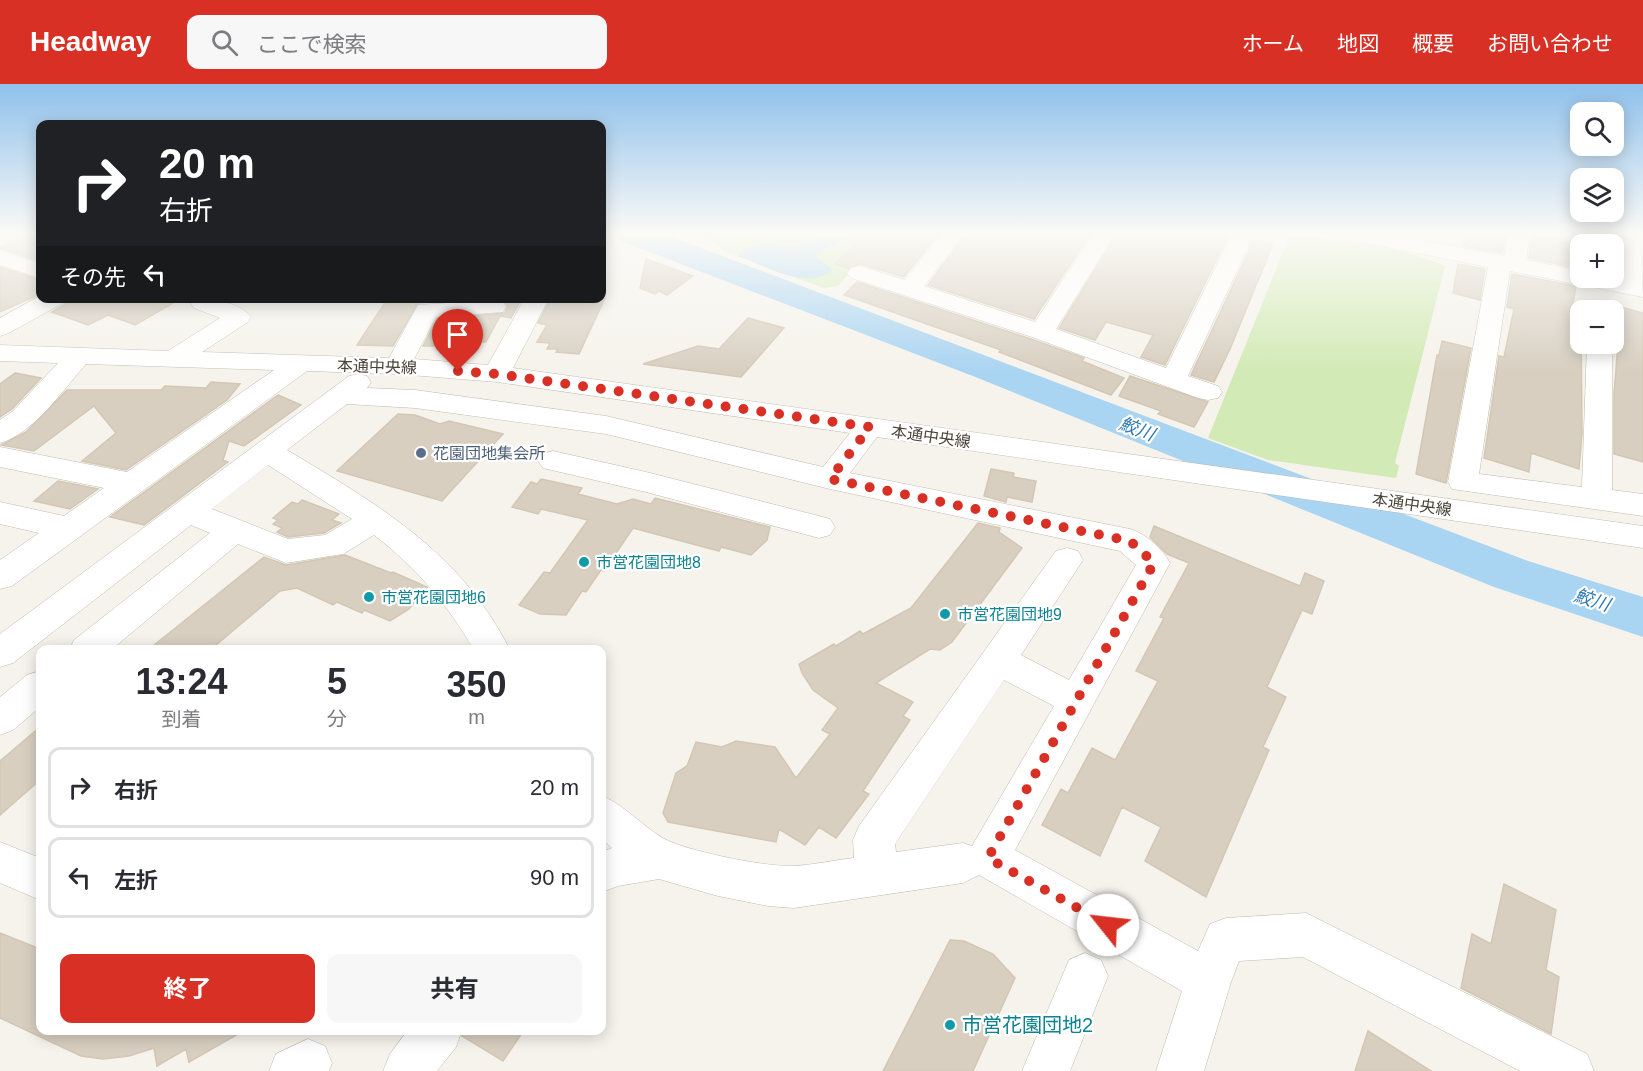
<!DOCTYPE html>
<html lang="ja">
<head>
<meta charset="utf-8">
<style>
  body { margin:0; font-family:Helvetica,"Noto Sans JP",sans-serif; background:#f7f7f7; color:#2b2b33; height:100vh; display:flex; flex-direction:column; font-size:22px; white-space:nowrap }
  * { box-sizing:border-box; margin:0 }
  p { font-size:20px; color:#7c7c81 }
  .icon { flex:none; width:33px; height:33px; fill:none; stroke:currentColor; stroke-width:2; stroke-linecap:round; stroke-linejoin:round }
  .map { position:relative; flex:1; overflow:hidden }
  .details { position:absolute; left:36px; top:561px; width:570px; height:390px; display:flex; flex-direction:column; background:#fff; border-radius:12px; box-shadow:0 3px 15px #0003 }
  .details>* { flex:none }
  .hud { position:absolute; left:36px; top:36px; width:570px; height:183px; border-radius:12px; box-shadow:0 3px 15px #0003; background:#202124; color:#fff; overflow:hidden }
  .buttons { position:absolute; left:1570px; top:18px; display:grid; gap:12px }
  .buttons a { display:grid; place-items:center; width:54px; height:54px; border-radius:12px; background:#fff; box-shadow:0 3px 15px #0003; font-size:30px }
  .pin { position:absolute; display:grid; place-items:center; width:51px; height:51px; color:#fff; margin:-62px -26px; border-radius:50% 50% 50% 0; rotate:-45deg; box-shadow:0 0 6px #0007 }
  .pin .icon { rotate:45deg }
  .me { position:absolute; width:66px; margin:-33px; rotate:299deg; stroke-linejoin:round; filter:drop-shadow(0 0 4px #0008) }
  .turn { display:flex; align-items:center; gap:21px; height:126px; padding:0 24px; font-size:27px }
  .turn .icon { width:78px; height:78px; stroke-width:2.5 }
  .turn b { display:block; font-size:42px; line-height:51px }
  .then { display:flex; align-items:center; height:57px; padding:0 24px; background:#0003; gap:12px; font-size:22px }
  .eta { display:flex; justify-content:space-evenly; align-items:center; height:102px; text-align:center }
  .eta b { font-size:36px; font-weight:700; line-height:42px }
  .cta { display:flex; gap:12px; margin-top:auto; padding:12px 24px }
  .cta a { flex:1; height:69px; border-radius:12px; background:#d93025; color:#fff; font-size:24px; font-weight:700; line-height:69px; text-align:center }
  .cta a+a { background:#f7f7f7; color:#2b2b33 }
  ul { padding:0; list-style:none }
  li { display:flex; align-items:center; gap:18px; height:81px; margin:0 12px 9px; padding:0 12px; border:3px solid #e1e1e2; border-radius:12px }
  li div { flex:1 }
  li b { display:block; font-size:22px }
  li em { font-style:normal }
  header { display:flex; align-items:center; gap:36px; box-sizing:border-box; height:84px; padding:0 30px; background:#d93025; color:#fff }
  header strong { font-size:28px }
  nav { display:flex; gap:33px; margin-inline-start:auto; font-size:21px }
  .search { width:420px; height:54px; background:#f7f7f7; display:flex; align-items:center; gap:15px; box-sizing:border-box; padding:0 21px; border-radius:12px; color:#7c7c81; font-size:22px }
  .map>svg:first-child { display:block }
  .green { fill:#d2eab5 }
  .water { fill:#a9d4f2 }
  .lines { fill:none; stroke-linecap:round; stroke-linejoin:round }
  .river { fill:#a9d4f2; fill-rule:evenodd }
  .building { fill:#d8cfc1; stroke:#d3c7b4; stroke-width:1.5 }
  .minor-casing { stroke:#c2bbae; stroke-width:1 }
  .minor { fill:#fff; fill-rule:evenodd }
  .route { stroke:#d93025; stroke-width:10; stroke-dasharray:0 18 }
  .service-dot { fill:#5c6f8a; stroke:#fff; stroke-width:2 }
  .culture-dot { fill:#0f9aa8; stroke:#fff; stroke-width:2 }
  .labels { text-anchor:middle; stroke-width:4.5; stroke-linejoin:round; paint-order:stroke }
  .street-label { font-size:16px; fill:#4b4439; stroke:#fff }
  .service-label { font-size:16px; fill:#4e5e75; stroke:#fff; text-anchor:start }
  .culture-label { font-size:16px; fill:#0d838f; stroke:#fff; text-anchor:start }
  .water-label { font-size:18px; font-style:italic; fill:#2e7ab2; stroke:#fff }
  .near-culture-label { font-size:20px; fill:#0d838f; stroke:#fff; text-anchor:start }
</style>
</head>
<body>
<header>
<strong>Headway</strong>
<div class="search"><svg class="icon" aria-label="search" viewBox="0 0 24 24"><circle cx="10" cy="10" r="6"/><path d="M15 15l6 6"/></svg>ここで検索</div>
<nav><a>ホーム</a><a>地図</a><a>概要</a><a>お問い合わせ</a></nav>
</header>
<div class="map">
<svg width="1643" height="987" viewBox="0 0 1643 987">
  <rect width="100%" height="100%" fill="#f6f3ec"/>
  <!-- green -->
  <path class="green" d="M696,150H884L838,202L824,204L726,168L710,155Z
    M1289,153C1342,156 1396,160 1445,182L1395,379L1399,382L1396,394L1268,376L1208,354Z"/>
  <!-- water -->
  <path class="water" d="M833,150H846L843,156L818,168L816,173L831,184L832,187C805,207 763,181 736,171C768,149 774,167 805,160C815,158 824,154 833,150Z"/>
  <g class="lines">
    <!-- river -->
    <path class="river" d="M616,150H664L1528,477L1643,513V553L1494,503L978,294L621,157Z"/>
  </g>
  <!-- building -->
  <path class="building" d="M24,150L40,156V177L0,164Z
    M868,150H938L904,193L860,180L848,184L835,180Z
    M966,150H1090L1034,235L928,201Z
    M1117,150H1229L1165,281L1141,273L1153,251L1106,238L1095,256L1059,244Z
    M1465,150H1506L1502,169L1462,162Z
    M1532,151L1581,161V185L1529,174Z
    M1254,156L1273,160L1230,265L1214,298L1191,291Z
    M646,175L693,192L667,211L659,207L655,210L640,204Z
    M1458,180L1485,185L1480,216L1453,209Z
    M0,183L40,196V210L0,228Z
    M1512,190L1576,202L1572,226L1581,230L1582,350L1579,385L1531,369L1529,388L1484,374L1499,272L1504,273L1514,225L1507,223Z
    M857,198L1031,255L1084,274L1082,277L1124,294L1111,311L999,268L1001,266L844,211Z
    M68,214H182L135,241L108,231L88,241L52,228L64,221Z
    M388,214H483L418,219L393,262L357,261Z
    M498,214H522L511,234L500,232L486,258L453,257L450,262H423L437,235L505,229L508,222L503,216Z
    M551,214H605L579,270L556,268L558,265H547L550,259L537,258L547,241L538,239Z
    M1621,223L1643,229V378L1614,370V310Z
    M748,234L784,244L741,293L643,280L698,262L719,265Z
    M1442,257L1471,264L1446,399L1416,390L1437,271H1439Z
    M15,289L41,294L12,325L0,333V300Z
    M1130,292L1208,318L1194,343L1158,330L1161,327L1119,312Z
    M211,298L240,300L227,316L126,386L82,377L116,349L94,322L34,367L1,361L26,348L67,306H161L165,302L206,304Z
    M278,311L301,321L244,362L229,357L223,376L228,378L144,441L110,433Z
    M398,330L415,331L440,340L449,337L503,350L442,417L337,387Z
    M991,385L1014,389L1013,393L1036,397L1032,418L1007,413L1006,418L984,412Z
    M541,395L582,404L578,410L617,420L633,415L651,420L655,414L770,443L767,456L751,471L721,463L719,467L633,444L604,487L601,486L586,508L582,507L566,531L540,530L519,521L544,488L550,489L588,436L541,425L538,430L512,423L531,398L537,400Z
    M58,397L98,405L70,425L34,417Z
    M302,416L339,430L332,436L341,439L324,449L288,453L277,448L282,444L273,440L278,436L273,434L292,418L298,420Z
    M978,439L1000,444L999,448L1022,464L952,558L940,566L930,565L876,599L913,618L903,632L910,636L863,707L869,710L836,754L819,743L805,761L779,745L776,758L668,738L663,729L676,689L687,682L696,658L722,663L736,657L775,663L796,694L830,650L822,646L838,624L813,606L802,589L799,580L834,560L836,562L860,547L863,550L911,524Z
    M1154,442L1300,502L1305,489L1324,497L1312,530L1302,526L1267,603L1286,613L1263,663L1269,666L1206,813L1145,777L1161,743L1122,723L1100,772L1042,741L1061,705L1068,709L1092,664L1115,676L1158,597L1136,587L1164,534L1160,533L1189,479L1167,470L1150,453Z
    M345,471L391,489L393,488L427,503L409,525L390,537L364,526L362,529L337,518L333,521L297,504L280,507L210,566H148L264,473L286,481Z
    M40,643V696L0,731V677Z
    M1504,800L1556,826L1546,886L1559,893L1551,950L1461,904L1472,850L1491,860Z
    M0,849L40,865V946H245L189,978L186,965L157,982L154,964L129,972L103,975L81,972L0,934Z
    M950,856L964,857L993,870L1015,894L973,987H883Z
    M464,946H524L503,977L462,952Z
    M1368,947L1431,987H1355Z"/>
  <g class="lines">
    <!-- minor casing -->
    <g class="minor-casing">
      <path id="minor" d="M941,150H964L924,202L1035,238L1093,150H1115L1056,245L1166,284L1232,150H1254L1188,292L1218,302L1222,308L1218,314L1208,316L1198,314L1032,253L851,194L847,189L851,184L859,182L905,196Z
        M1344,150H1389L1504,172L1508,150H1530L1526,176L1581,187V194H1618V150H1640L1643,213L1510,187L1479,390L1582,403L1587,260H1612V406L1643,410V432L1452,405L1448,398L1488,183L1355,157L1347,155Z
        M0,166L40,179V194L0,181Z
        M40,212V214H66L63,219L9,249L0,252V234Z
        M187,214C206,214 240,217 251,233L248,238L202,268L389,274L418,221L494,216L503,218L506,223L503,228L436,233L414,275L488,281L525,214H549L513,284L1643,442V464L877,353L850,389L1130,445C1146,450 1162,464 1170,479L1015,766L1198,867L1210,840L1226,834L1306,829L1587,970L1594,987H1520L1303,873L1239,877L1231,898L1204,987H1156L1182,907L979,791L963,799L794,824L768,822L718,812L659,795L618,802L602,808V768L612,764L602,755V712C629,723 648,749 671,758C698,769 766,783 794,782C814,781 834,776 854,774L853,756L859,742L1056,467L1067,464L1078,467L1083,476L1021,571L1069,596L1136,481L1120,467L830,405L606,350L415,324L347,320L287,366C377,420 461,468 510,566H474C448,521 416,483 374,451L343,470L286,479L238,460L111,566H69L74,556L210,449L191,441L13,579L0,583V550L349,292L358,290L367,292L371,298L367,304L415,306L606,332L823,383L850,349L497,298L398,290L307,287L12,502L0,505V476L39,449L0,440V418L64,432L104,404L0,383V363L127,388L274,286L86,280C64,305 33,350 0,359V336L13,327L58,279L0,277V261L168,267L220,234L194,224ZM268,381L352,435L325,451L288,455L212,425ZM1004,596L1054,622L972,762L963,759L896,768L895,760Z
        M553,367L646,388L819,432L830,435L835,443L830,451L819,454L646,408L543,384L538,377L543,370Z
        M40,587V623L13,646L0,651V613L27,591Z
        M0,758L40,774V816L0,799Z
        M1085,869L1101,876L1108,892L1070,987H1022L1069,876Z
        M408,946H462L456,963L437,987H383L390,970Z
        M308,955L325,962L332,979L329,987H269L276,970Z"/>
    </g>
    <!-- minor -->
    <use href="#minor" class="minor"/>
  </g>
  <!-- sky -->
  <linearGradient id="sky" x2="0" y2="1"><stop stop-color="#8fc1ec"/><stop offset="0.52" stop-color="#fbfaf6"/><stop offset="1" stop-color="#fbfaf6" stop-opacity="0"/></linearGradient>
  <rect width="1643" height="288" fill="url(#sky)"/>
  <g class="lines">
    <!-- route -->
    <path class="route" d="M458,287L497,290L870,343L830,395L1130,457L1154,479L988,774L1108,841"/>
  </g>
  <!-- markers -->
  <circle class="service-dot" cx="421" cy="369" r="6"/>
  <g class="culture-dot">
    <circle cx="584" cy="478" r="6"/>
    <circle cx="369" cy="513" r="6"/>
    <circle cx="945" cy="530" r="6"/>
    <circle cx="950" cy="941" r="6"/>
  </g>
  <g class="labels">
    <!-- street labels -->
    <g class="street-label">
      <text transform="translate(377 282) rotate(2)" y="6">本通中央線</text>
      <text transform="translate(931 352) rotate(8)" y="6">本通中央線</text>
      <text transform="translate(1412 420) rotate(8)" y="6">本通中央線</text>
    </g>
    <!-- service labels -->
    <g class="service-label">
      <text x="433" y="375">花園団地集会所</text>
    </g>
    <!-- culture labels -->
    <g class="culture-label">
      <text x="596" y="484">市営花園団地8</text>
      <text x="381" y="519">市営花園団地6</text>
      <text x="957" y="536">市営花園団地9</text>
    </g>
    <!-- water labels -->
    <g class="water-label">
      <text transform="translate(1137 345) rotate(21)" y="6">鮫川</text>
      <text transform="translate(1592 516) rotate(18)" y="6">鮫川</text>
    </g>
    <!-- near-culture labels -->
    <g class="near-culture-label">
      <text x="962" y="948">市営花園団地2</text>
    </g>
  </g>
</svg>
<div class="buttons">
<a><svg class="icon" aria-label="search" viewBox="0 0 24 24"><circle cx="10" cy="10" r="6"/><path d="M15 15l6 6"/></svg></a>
<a><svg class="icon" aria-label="layers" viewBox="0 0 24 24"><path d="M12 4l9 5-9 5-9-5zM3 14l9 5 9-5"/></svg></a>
<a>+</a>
<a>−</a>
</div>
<div class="pin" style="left:458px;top:287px;background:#d93025"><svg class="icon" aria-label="arrive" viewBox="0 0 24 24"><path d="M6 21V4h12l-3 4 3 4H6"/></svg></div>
<svg class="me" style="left:1108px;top:841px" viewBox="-20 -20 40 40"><circle r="19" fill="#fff"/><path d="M0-13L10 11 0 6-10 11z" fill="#d93025"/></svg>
<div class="hud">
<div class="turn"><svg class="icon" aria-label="right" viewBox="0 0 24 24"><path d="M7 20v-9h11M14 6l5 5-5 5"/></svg><div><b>20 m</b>右折</div></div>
<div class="then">その先<svg class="icon" aria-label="left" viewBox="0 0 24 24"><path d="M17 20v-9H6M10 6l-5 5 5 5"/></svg></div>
</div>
<section class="details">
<div class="eta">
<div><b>13:24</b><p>到着</p></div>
<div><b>5</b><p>分</p></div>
<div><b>350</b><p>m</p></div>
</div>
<ul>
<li><svg class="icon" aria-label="right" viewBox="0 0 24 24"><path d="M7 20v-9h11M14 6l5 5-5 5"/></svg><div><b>右折</b></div><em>20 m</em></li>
<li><svg class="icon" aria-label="left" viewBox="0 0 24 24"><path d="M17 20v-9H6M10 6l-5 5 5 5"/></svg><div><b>左折</b></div><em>90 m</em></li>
</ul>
<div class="cta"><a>終了</a><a>共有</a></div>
</section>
</div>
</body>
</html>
